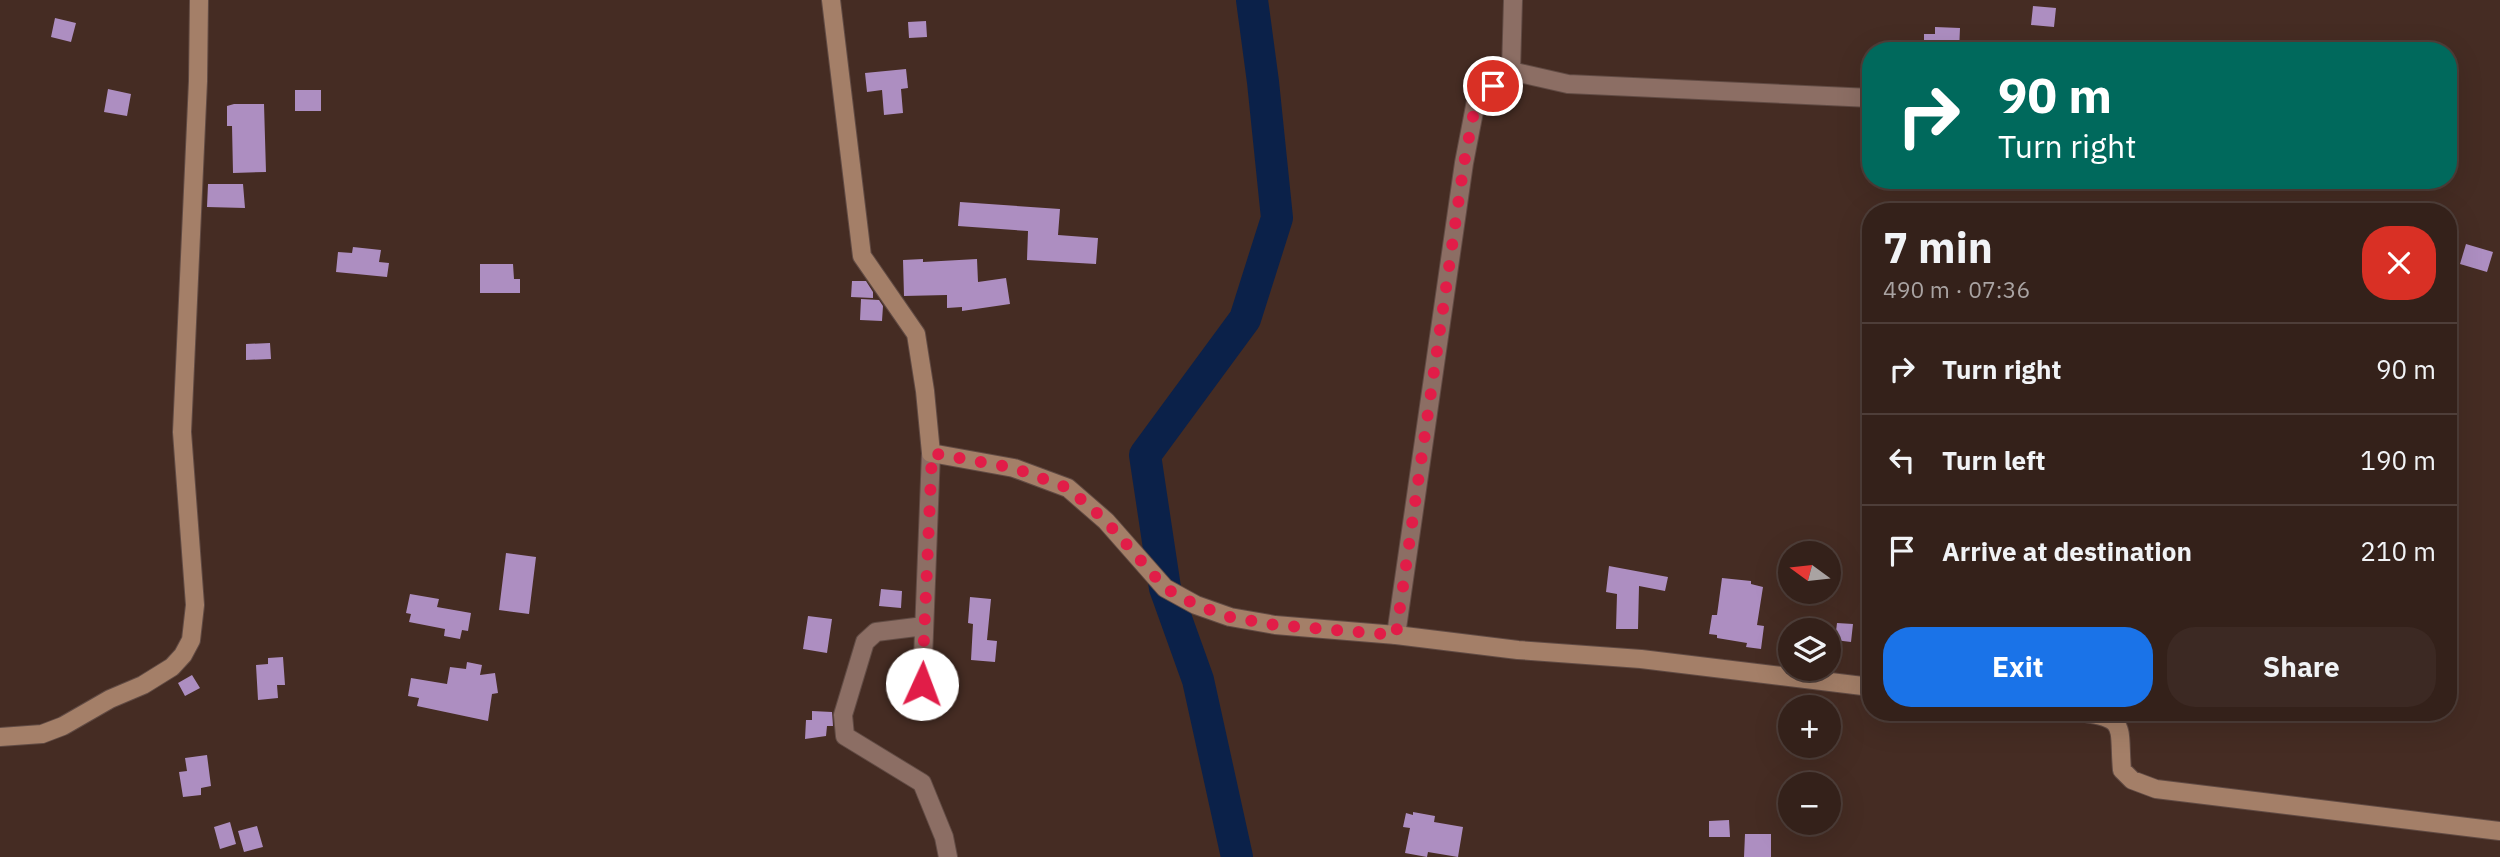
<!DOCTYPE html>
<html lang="en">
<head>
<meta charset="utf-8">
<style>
  body { margin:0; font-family:"IBM Plex Sans",sans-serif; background:#3c2923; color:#f1f3f6; height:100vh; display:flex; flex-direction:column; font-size:26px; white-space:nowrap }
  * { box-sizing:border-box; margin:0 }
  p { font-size:23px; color:#a9a3a2 }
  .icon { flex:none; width:38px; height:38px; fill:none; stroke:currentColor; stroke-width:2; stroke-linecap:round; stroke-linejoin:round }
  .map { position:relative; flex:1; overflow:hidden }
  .drawer { position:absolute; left:1862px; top:203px; width:595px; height:518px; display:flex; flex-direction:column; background:#34211a; border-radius:28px; box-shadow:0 7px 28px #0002,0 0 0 2px #4e3e39 }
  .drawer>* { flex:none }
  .banner { position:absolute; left:1862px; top:42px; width:595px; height:147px; border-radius:28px; box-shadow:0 7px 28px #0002,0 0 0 2px #4e3e39; background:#00695c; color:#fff; overflow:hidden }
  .needle { width:46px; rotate:285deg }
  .controls { position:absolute; left:1778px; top:541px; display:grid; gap:14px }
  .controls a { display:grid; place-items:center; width:63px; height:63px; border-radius:50%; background:#34211a; box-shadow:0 7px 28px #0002,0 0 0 2px #4e3e39; font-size:35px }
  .pin { position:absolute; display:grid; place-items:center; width:60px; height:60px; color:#fff; margin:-30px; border:4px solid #fff; border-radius:50%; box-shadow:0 2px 7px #0007 }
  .me { position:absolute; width:77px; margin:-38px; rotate:2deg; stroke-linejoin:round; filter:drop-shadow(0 0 5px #0008) }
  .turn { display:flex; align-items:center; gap:24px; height:147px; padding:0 21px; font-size:32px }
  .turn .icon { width:91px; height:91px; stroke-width:2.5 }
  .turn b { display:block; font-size:49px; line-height:60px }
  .round { display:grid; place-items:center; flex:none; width:74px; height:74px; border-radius:28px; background:#3c2923 }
  .head { display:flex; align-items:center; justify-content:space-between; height:119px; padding:0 21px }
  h1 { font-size:42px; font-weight:700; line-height:52px }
  .action { display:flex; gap:14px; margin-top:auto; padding:14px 21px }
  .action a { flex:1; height:80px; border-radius:28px; background:#1a73e8; color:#fff; font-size:28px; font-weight:700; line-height:80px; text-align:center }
  .action a+a { background:#3c2923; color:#f1f3f6 }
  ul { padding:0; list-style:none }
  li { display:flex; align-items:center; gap:21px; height:91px; padding:0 21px; border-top:2px solid #4e3e39 }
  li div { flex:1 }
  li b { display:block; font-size:26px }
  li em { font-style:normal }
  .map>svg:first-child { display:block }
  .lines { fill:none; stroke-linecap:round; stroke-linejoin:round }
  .river { stroke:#0b2149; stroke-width:32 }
  .building { fill:#ad8ec1 }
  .minor-casing { stroke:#614b44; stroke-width:20 }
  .secondary-casing { stroke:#614b44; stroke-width:20 }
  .minor { stroke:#8c6e64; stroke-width:18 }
  .secondary { stroke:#a47f68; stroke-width:18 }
  .route { stroke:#e11d48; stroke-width:12; stroke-dasharray:0 21.6 }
</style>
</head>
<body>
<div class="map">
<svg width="2500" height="857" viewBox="0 0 2500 857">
  <rect width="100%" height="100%" fill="#452c23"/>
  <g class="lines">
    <!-- river -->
    <path class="river" d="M1237,857L1198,680L1165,588L1145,455L1245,319L1277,218L1263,82L1252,0"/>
  </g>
  <!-- building -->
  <path class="building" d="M2033,6L2056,8L2054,27L2031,25Z
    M55,18L76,23L71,42L51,37Z
    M926,21L927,37L909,38L908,22Z
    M1935,27L1960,28L1959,51H1924V34H1935Z
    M906,69L908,88L901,89L903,113L884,115L882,90L867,92L865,73Z
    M108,89L131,94L127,116L104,112Z
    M295,90H321V111H295Z
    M234,104H264L266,172L233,173L232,126H227V106Z
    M208,184H243L245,208L207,207Z
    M960,202L1060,209L1058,235L1098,238L1096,264L1027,260L1028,231L958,226Z
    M2466,244L2493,252L2487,272L2460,264Z
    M353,247L381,250L379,262L389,263L387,277L336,272L338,252L352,253Z
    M923,259V262L977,259L978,282L1006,278L1010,304L962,311V307L947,308V295L904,296L903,260Z
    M480,264H513L514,279H520V293H480Z
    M852,281H866L873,292V298L851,297Z
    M861,299L879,300L883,306L882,321L860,320Z
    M270,343L271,359L246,360V344Z
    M506,553L536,557L529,614L499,610Z
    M1609,566L1668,577L1665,591L1639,586L1638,629H1616L1617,594L1606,592Z
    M1722,578L1751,581V584L1763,587L1757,625L1764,626L1761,649L1746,647L1747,643L1717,638V635L1709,634L1712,615H1717Z
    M881,589L902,591L901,608L879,606Z
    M410,594L439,599L437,607L471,613L468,631L462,630L460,639L444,636L445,629L409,622L411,614L406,613Z
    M970,597L991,599L987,640L997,641L995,662L971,660L973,624L968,623Z
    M808,616L832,619L827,653L803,649Z
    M1837,623L1853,624L1851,642L1835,640Z
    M283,657L285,685H277L278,698L258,700L256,665L268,664V658Z
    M467,662L482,665L480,675L495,673L498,693L492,694L488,721L417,706L419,698L408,696L411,678L447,684L450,667L466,669Z
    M192,675L200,688L185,696L178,683Z
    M812,711L832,712L833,726H827L826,736L805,739L806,720H812Z
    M207,755L211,786L201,788V795L183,797L179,772L187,771L185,758Z
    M1413,812L1435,816L1434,822L1463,827L1458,857L1428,852L1427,857L1405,853L1410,828L1403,827L1406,813L1413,815Z
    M1729,820L1730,837H1709V821Z
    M230,822L236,844L220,849L214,827Z
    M257,826L263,847L244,852L238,831Z
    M1745,834H1771V857H1744Z"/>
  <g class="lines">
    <!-- minor casing -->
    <g class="minor-casing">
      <path id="minor" d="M1511,71L1568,84L1871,98
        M924,626L876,632L865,642L843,715L845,736L922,783L944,837L948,857
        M1396,635L1464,163L1476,101L1511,71L1513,0
        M922,684L931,453"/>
    </g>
    <!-- secondary casing -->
    <g class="secondary-casing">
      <path id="secondary" d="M831,0L862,256L916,334L925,391L931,453L1014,468L1068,488L1106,521L1165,588L1196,605L1230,617L1275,625L1396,635L1518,650L1641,659L1871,687
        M2078,712C2129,718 2118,726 2122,770L2132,780L2156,789L2500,831
        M0,737L42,734L63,726L110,699L143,685L172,667L183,655L191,640L195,605L182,432L198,81L199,0"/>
    </g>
    <!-- minor -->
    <use href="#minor" class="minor"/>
    <!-- secondary -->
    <use href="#secondary" class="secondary"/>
  </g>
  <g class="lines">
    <!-- route -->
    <path class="route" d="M922,684L932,453L1014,468L1068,488L1106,521L1165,588L1196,605L1230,617L1275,625L1396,635L1464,163L1476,101L1493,86"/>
  </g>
</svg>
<div class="controls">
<a><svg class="needle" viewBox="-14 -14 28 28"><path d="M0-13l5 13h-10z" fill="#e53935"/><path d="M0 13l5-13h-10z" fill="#a9a3a2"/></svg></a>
<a><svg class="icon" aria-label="layers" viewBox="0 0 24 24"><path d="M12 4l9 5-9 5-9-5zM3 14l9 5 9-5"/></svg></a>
<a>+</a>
<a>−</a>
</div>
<div class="pin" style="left:1493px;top:86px;background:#d93025"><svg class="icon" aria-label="arrive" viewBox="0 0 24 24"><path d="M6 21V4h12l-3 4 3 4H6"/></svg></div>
<svg class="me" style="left:922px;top:684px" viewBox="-20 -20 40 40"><circle r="19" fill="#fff"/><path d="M0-13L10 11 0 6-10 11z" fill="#e11d48"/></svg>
<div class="banner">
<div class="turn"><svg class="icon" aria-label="right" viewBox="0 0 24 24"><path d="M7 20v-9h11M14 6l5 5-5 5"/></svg><div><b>90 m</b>Turn right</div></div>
</div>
<section class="drawer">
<div class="head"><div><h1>7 min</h1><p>490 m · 07:36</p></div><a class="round" style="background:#d93025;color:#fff"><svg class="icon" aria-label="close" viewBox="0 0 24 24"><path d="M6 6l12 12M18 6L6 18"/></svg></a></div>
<ul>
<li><svg class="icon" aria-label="right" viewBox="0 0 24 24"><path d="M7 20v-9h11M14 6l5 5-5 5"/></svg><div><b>Turn right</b></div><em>90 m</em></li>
<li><svg class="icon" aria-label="left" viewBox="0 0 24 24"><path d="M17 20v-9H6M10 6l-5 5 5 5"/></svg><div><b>Turn left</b></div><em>190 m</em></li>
<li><svg class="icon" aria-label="arrive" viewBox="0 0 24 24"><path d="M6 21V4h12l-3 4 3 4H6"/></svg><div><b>Arrive at destination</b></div><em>210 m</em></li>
</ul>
<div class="action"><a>Exit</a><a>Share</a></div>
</section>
</div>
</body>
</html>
